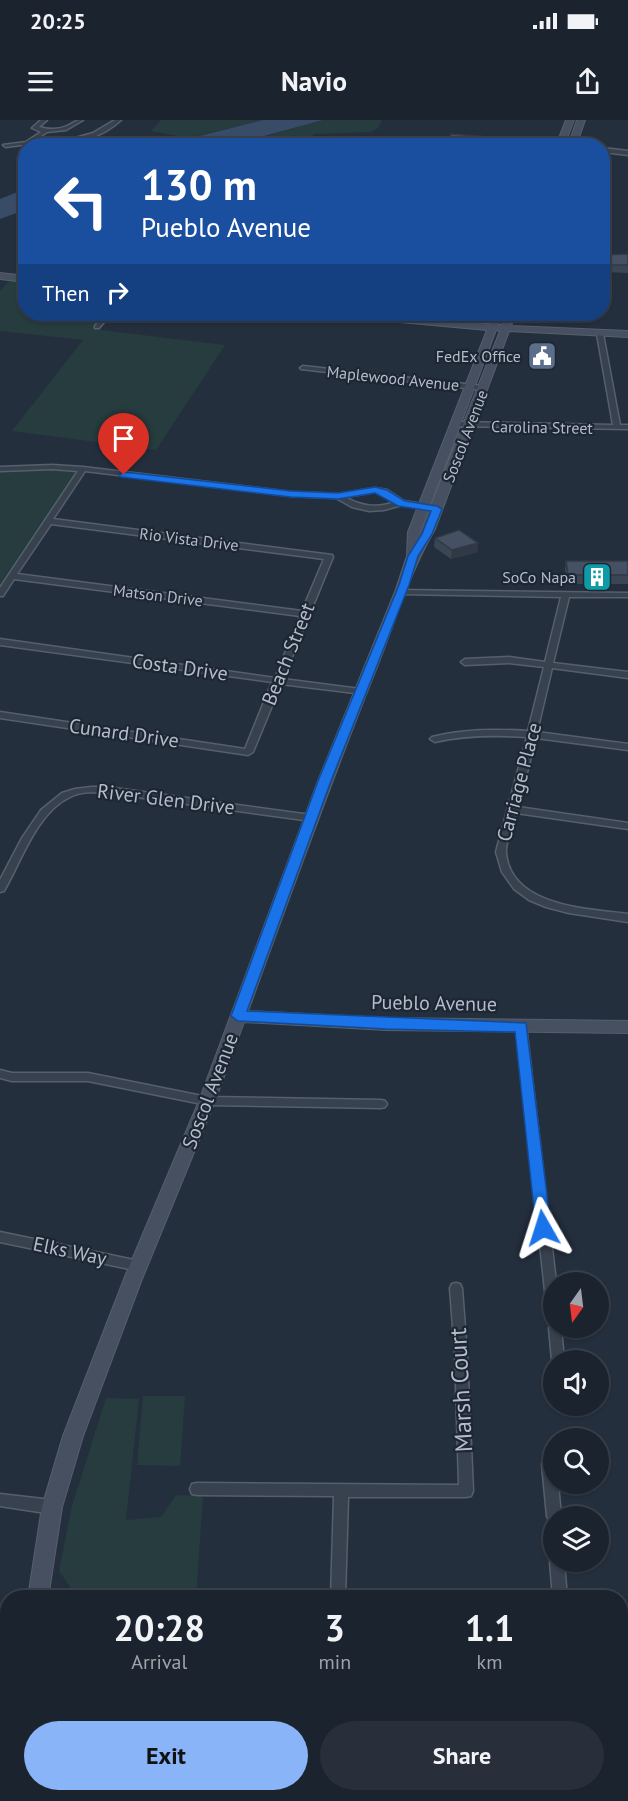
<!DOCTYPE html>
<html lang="en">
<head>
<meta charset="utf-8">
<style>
  body { margin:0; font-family:"PT Sans",sans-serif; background:#282f3a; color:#f1f3f6; height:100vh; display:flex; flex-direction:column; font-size:22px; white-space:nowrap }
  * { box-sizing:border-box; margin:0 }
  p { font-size:20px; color:#a0a4aa }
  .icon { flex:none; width:33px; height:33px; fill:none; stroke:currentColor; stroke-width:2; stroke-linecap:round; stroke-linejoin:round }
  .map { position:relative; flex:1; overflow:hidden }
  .side { position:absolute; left:0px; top:1470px; width:628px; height:212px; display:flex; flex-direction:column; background:#1b232e; border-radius:24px 24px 0 0; box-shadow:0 2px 4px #0004,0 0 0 2px #39404a }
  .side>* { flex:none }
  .banner { position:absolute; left:18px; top:18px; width:592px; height:183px; border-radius:24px; box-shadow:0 2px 4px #0004,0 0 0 2px #39404a; background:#1a4fa0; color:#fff; overflow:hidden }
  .needle { width:39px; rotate:194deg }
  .controls { position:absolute; left:543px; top:1152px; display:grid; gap:12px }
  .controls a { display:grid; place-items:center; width:66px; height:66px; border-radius:50%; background:#1b232e; box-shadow:0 2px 4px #0004,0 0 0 2px #39404a; font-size:30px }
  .pin { position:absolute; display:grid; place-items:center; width:51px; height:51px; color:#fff; margin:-62px -26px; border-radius:50% 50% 50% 0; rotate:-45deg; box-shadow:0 0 6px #0007 }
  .pin .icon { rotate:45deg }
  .me { position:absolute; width:66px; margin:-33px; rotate:354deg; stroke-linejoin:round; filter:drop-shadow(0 0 4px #0008) }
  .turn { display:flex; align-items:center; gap:21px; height:126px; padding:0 24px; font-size:27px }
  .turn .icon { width:78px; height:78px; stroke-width:2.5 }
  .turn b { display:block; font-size:42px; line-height:51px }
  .then { display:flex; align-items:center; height:57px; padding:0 24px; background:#0003; gap:12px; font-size:22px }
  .eta { display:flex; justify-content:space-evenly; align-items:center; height:102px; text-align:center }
  .eta b { font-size:36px; font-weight:800; line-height:42px }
  .primary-button { display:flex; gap:12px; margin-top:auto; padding:12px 24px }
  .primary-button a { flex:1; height:69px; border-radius:36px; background:#8ab4f8; color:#111; font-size:24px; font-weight:800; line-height:69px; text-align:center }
  .primary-button a+a { background:#282f3a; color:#f1f3f6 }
  .status { display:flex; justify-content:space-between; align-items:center; height:42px; padding:0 30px; background:#1b232e; direction:ltr }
  .status svg { height:16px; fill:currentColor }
  header { display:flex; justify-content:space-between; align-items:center; height:78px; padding:0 24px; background:#1b232e; font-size:27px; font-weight:800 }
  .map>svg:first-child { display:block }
  .green { fill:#263c3f }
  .water { fill:#394c67 }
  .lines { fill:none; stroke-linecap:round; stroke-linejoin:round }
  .street-casing { stroke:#565f6c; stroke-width:3 }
  .secondary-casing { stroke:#565f6c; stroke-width:2 }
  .street { fill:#38414e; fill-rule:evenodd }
  .secondary { fill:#465061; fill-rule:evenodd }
  .wall { fill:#3b4654 }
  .shaded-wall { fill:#303945 }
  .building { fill:#455162; stroke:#303945; stroke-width:1.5 }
  .route { fill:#1a73e8; stroke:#114b97; stroke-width:1.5 }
  .labels { text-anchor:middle; stroke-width:4.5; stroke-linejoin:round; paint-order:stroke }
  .far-poi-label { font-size:16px; fill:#b4bcc9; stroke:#1d2633; text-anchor:end }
  .far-street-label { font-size:16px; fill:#b4bcc9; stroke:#1d2633 }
  .street-label { font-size:20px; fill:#b4bcc9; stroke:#1d2633 }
  .near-street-label { font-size:24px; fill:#b4bcc9; stroke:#1d2633 }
</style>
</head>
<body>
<div class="status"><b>20:25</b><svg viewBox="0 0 49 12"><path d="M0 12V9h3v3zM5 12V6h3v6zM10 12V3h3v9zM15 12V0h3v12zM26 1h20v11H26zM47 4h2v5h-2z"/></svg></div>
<header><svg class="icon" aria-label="menu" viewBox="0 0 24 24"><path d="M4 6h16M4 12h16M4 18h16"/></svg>Navio<svg class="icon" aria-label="share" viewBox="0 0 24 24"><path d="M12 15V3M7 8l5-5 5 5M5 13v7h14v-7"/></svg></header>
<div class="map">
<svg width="628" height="1681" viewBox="0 0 628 1681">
  <rect width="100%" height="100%" fill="#242f3e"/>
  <!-- green -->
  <path class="green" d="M161,0H263L189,18L151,11Z
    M323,0H382L378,8L371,12L314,14L302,25L231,26Z
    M13,157L25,159L26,194H108L93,209L225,225L156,330L12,311L83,220L0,211V171Z
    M0,349H83L0,474Z
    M143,1276H185L180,1346L137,1345Z
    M106,1278L139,1279L126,1400L161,1397L176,1375L203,1376L196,1477H77L59,1451L72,1386Z"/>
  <!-- water -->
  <path class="water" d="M263,0H323L231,25H164Z
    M25,69V90L0,99V79Z"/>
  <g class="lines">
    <!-- street casing -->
    <g class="street-casing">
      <path id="street" d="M41,0H47L39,7C49,10 59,10 69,5C75,2 76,0 83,0L66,10L47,12L29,24L6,27L3,25L26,22L41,12L32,8Z
        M115,0H121C102,18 72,26 47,26L93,13Z
        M603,28L628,31V35L603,32Z
        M105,194H111L99,208H95V206Z
        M600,212L603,214L620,305H628V309L457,306L453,304L457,302L613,305L597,214Z
        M303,246L483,266L486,268L483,270L301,249L300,248Z
        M52,345L83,347L291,372L338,374L375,368L387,370L404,381L434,386L435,388L431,390L402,385L384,390L369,391L352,387L336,378L291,376L85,351L53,399L332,435L333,437L283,559L360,569L363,570V574L281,564L253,632L248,635L0,598V592L245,629L272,562L0,525V519L275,558L300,496L14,459L3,476H0V468L78,351L52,349L0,351V347ZM375,372L382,374L396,382C377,388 362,387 345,377ZM51,404L324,439L302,491L17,454Z
        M398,470L628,473V477H569L553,543L628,552V558L552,548L537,612L628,624V630L536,618L518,687L628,703V709L516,693C513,703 505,723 506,733C511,787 588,789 628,794V802L569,793L546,787L529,780L514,769L502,752L496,732L527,617C495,615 466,615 435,622L430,619L432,617C464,609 495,609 528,611L544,547L509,543L465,545L461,542L465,539L509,537L545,542L561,477L401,474H398Z
        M91,667H107L311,695L316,698L311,701L107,673C95,672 81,671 70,677C37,692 21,742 4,771L0,772V760L22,718L41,690L62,673L75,669Z
        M521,902L525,903L526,906L556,1162H554V1208H561L564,1240H554V1244L552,1240L549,1208L553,1203L549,1202L548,1198L516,906L517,903Z
        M0,950L12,953H88L207,977L381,980L385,981L387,984L385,987L381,988L207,985L88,961H12L0,958Z
        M0,1112L139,1141L143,1142L145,1146L143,1150L139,1151L0,1122Z
        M456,1163L460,1164L462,1168L467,1234L473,1371L471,1376L466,1377H348L345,1478H331L334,1376L197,1375L192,1374L190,1369L192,1364L197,1363L459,1365L455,1234L450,1168L452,1164Z
        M549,1338L554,1339V1364H558L561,1396H554V1402L549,1401L547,1396L542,1344L544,1340Z
        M0,1374L52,1380L57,1382L59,1387L57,1392L52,1394L0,1386Z
        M552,1437H554V1442H564L567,1478H553L550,1442Z
        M0,1486H8V1500H0Z
        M621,1490H628V1504H621Z"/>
    </g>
    <!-- secondary casing -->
    <g class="secondary-casing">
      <path id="secondary" d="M566,0H574L564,26H556Z
        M577,0H585L576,26H568Z
        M0,153L26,156V162L0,159Z
        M340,194H370L489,204L494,194H502L498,205H502L507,194H515L511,206L628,211V217L509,211L435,409C409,453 394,505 375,552C330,664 289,778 248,891L386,898L628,901V913L386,910L244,902L215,981L142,1159L83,1316L62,1387L48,1478H28L42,1387L63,1316L124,1159L199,981L318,661L395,472L407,436L408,412L487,210L345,197ZM496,210L500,211L419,416L420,412Z
        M26,1674H48L49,1681H27Z"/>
    </g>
    <!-- street -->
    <use href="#street" class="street"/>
    <!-- secondary -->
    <use href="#secondary" class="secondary"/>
  </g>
  <!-- wall -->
  <path class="wall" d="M628,134V153L604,152L603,135Z
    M435,418L478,423V432L451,439L434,427Z
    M566,441H628V464H567L565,450Z"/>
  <!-- shaded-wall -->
  <path class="shaded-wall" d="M478,423V432L451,439L452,430Z"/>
  <!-- building -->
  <path class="building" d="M451,14L503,18L499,26H445Z
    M628,134V145H605L603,135Z
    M459,410L478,423L452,430L435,418Z
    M566,441H628V455H568Z"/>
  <!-- route -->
  <path class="route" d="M124,352L291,371L338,373L375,367L387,370L405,381L437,386L442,389L432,414L418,436L409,465L331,661L247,891L526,903L551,1108L549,1113L543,1115L538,1113L536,1108L515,912L386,909L238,901L231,896L318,661L399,465L408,436L422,414L431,391L398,386L375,373L338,379L291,377L121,357L119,355Z"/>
  <!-- icons -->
  <defs>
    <g id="civic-square" transform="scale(1.5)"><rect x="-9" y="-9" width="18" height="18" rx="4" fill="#5c6f8a" stroke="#1d2633"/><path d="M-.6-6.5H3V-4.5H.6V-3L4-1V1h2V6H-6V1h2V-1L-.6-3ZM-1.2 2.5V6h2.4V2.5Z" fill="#fff"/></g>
    <g id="building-square" transform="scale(1.5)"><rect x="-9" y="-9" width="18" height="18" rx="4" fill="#0f9aa8" stroke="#1d2633"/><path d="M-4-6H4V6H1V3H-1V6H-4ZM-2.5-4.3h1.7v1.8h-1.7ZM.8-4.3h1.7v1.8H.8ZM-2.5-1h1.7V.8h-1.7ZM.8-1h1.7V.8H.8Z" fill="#fff"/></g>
  </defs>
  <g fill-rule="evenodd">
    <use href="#civic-square" x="542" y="236"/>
    <use href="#building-square" x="597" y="457"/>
  </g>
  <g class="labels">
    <!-- far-poi labels -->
    <g class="far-poi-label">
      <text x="521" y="242">FedEx Office</text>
      <text x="576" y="463">SoCo Napa</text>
    </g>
    <!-- far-street labels -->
    <g class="far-street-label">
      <text transform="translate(393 258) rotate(6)" y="6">Maplewood Avenue</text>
      <text transform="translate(542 307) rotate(1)" y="6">Carolina Street</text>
      <text transform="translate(465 316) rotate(-69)" y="6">Soscol Avenue</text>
      <text transform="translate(189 419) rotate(7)" y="6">Rio Vista Drive</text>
      <text transform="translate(158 475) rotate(7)" y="6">Matson Drive</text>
    </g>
    <!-- street labels -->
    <g class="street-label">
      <text transform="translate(288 534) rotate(-68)" y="7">Beach Street</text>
      <text transform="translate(180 547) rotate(8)" y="7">Costa Drive</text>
      <text transform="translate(124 613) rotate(8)" y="7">Cunard Drive</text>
      <text transform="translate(519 662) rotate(-75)" y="7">Carriage Place</text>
      <text transform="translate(166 679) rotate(7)" y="7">River Glen Drive</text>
      <text transform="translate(434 883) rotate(1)" y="7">Pueblo Avenue</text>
      <text transform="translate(210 971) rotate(-69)" y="7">Soscol Avenue</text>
      <text transform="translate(70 1131) rotate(12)" y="7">Elks Way</text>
    </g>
    <!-- near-street labels -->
    <g class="near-street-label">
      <text transform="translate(461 1270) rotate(-93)" y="8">Marsh Court</text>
    </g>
  </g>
</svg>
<div class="controls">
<a><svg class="needle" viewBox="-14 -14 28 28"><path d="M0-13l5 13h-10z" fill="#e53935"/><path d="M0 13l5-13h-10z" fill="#a0a4aa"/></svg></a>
<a><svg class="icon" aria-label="sound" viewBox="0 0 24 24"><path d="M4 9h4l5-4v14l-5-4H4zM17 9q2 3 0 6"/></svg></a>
<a><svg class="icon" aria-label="search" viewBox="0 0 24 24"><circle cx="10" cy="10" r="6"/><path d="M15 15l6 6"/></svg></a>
<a><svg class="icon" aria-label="layers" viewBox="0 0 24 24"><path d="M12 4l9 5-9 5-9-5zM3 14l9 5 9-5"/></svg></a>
</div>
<div class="pin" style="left:124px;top:355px;background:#d93025"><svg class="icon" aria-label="arrive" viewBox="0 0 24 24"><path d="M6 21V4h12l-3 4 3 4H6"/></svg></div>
<svg class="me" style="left:543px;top:1108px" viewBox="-20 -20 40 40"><path d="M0-17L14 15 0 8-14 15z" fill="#1a73e8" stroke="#fff" stroke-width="4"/></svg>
<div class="banner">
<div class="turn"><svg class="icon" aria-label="left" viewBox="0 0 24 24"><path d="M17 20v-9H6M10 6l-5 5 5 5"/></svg><div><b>130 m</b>Pueblo Avenue</div></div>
<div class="then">Then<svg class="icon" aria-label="right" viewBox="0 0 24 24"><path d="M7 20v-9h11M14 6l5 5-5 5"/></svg></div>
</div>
<section class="side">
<div class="eta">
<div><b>20:28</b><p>Arrival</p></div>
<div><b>3</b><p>min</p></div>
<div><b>1.1</b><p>km</p></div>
</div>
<div class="primary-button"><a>Exit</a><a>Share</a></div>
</section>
</div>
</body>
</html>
